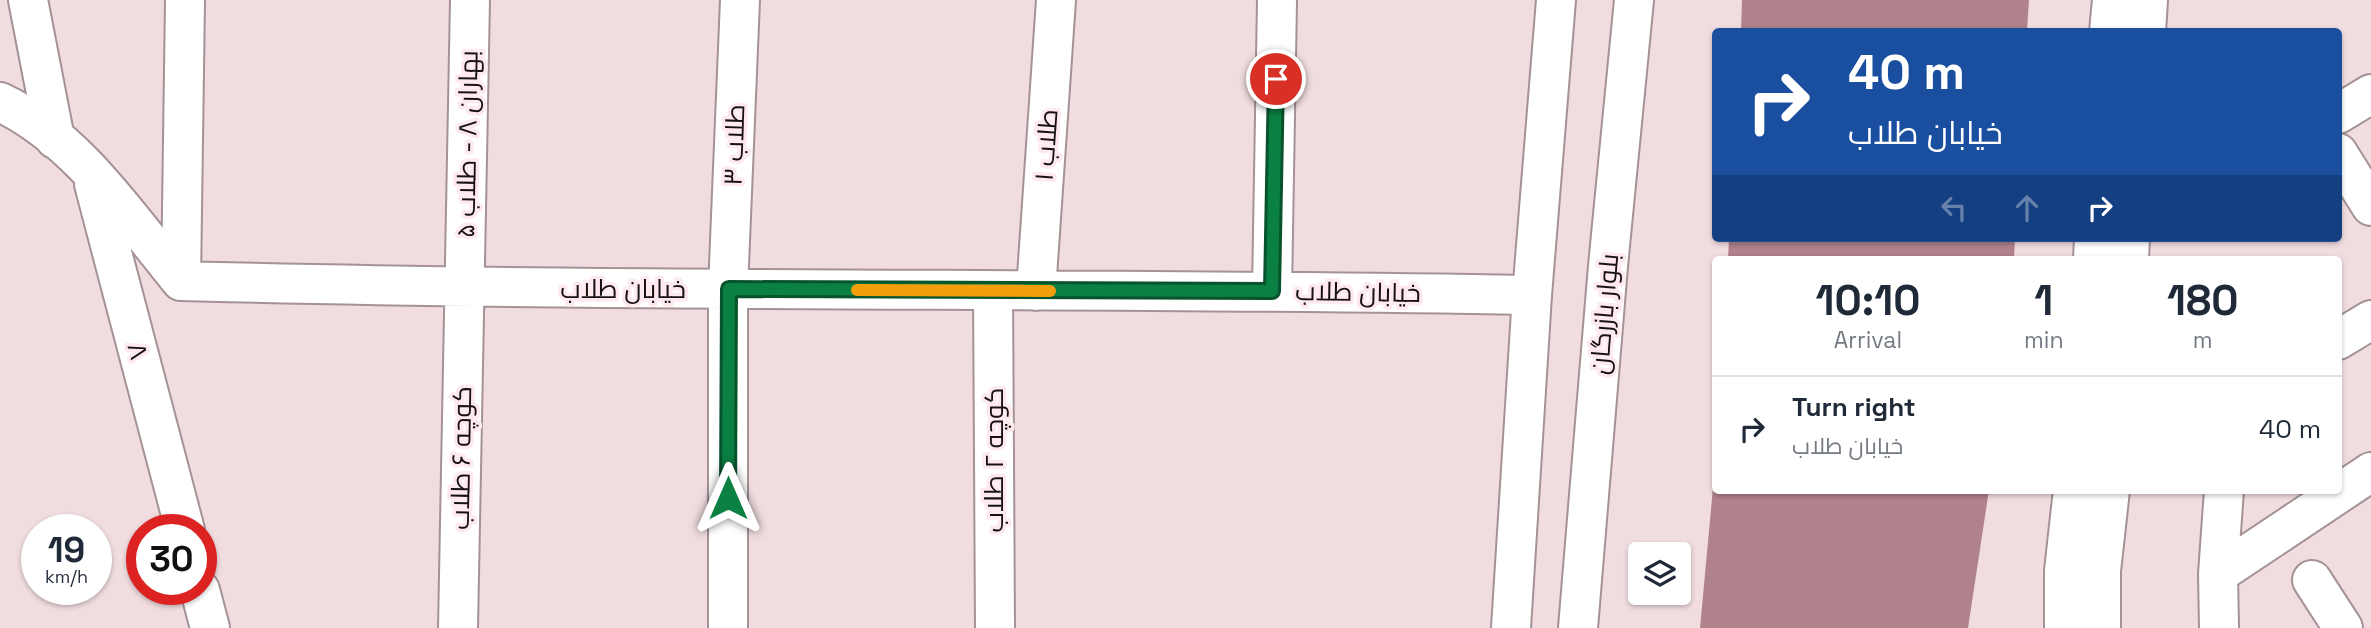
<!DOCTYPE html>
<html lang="en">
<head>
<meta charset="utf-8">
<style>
  body { margin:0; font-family:"Space Grotesk",Cairo,sans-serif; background:#f2f2f3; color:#1f2937; height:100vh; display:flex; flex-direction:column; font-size:26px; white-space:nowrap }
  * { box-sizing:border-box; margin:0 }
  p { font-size:23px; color:#747a83 }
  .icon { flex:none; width:38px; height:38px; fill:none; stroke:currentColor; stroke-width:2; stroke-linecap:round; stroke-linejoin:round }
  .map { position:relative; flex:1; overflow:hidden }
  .sheet { position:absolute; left:1712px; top:256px; width:630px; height:238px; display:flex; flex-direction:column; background:#fff; border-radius:7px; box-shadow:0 2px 5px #0004 }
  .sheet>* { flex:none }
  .top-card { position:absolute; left:1712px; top:28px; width:630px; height:214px; border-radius:7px; box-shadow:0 2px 5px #0004; background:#1a4fa0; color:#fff; overflow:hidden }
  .buttons { position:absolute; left:1628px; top:542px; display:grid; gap:14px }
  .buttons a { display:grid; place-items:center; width:63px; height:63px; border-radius:7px; background:#fff; box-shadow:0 2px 5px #0004; font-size:35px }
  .speed { position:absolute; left:21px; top:514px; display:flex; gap:14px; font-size:35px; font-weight:700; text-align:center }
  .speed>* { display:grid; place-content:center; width:91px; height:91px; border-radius:50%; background:#fff; box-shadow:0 2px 5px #0004; line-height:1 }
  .speed small { font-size:18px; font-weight:400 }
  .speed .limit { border:10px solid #d22; background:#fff; color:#111 }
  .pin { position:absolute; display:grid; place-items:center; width:60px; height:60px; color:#fff; margin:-30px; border:4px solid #fff; border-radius:50%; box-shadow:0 2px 7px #0007 }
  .me { position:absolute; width:77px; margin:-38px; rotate:0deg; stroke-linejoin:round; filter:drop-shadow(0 0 5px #0008) }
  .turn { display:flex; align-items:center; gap:24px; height:147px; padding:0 21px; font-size:32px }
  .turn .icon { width:91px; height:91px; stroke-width:2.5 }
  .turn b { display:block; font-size:49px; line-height:60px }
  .lanes { display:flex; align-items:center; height:66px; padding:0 21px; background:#0003; justify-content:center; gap:35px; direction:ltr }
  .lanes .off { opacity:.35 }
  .eta { display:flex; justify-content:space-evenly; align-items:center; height:119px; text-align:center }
  .eta b { font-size:42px; font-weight:700; line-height:49px }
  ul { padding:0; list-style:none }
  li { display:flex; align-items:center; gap:21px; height:105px; padding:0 21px; border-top:2px solid #e0e1e3 }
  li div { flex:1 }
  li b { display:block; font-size:26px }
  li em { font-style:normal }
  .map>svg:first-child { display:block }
  .water { fill:#b0828b }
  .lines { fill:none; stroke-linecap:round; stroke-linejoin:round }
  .minor-casing { stroke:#a49295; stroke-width:42 }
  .major-casing { stroke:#a49295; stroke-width:42 }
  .minor { stroke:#fff; stroke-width:38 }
  .major { stroke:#fff; stroke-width:38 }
  .route-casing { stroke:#07532c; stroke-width:18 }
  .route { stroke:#0b8043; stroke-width:12 }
  .slow { stroke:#f59e0b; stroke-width:12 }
  .labels { text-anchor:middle; stroke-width:7; stroke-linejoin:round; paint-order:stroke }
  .street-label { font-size:26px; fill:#171112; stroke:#feeaee }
</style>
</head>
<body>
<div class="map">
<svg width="2371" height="628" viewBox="0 0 2371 628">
  <rect width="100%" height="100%" fill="#f1dde0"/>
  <!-- water -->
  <path class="water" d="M1742,0H2029L2027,31L1741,32Z
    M1729,238H2015L2014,259H1728Z
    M1715,466V490H1989L1968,628H1700Z"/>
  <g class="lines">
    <!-- minor casing -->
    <g class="minor-casing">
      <path id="minor" d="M28,0L55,139
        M0,102C77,138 128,217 181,281C631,293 1082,287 1532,295
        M2338,114L2371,94
        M2338,153L2371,206
        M94,184L185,530
        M181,281L185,0
        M993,291L995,628
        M1036,291L1056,0
        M1272,291L1277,0
        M2338,340L2371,320
        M2218,574L2371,472
        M2312,580L2343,628
        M200,590L210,628
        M458,628L470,0
        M728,628V289L740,0
        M2219,628L2218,574L2224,490"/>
    </g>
    <!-- major casing -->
    <g class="major-casing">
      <path id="major" d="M2109,32L2112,0
        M2146,32L2148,0
        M2093,259L2094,238
        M2129,259L2130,238
        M1511,628L1532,295L1556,0
        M1578,628L1608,266L1634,0
        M2064,628V571L2073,490
        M2101,628V571L2110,490"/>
    </g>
    <!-- minor -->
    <use href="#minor" class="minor"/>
    <!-- major -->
    <use href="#major" class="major"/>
  </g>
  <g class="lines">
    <!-- route casing -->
    <g class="route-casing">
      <path id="route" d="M728,498L729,289L1272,291L1276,79"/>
    </g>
    <!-- route -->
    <use href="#route" class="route"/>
    <!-- slow -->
    <path class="slow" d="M857,290L1050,291"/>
  </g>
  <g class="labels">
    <!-- street labels -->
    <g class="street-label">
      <text transform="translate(467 144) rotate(-89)" y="9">بهاران ۸ - طلاب ۵</text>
      <text transform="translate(734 145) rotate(-88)" y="9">طلاب ۳</text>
      <text transform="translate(1046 145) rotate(-86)" y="9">طلاب ۱</text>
      <text x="623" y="298">خیابان طلاب</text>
      <text transform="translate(1358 292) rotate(1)" y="9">خیابان طلاب</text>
      <text transform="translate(1604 314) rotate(-85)" y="9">بلوار بازرگان</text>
      <text transform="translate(138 351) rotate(75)" y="9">۸</text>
      <text transform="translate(461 458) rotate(-89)" y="9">کوچه ۶ طلاب</text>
      <text transform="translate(994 460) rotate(-90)" y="9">کوچه ۲ طلاب</text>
    </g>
  </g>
</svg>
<div class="buttons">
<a><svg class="icon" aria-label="layers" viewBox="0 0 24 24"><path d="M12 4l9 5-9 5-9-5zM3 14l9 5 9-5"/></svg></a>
</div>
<div class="speed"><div>19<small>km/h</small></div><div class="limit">30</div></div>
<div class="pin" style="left:1276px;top:79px;background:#d93025"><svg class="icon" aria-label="arrive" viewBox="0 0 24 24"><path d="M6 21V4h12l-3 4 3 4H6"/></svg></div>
<svg class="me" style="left:728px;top:498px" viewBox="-20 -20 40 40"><path d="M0-17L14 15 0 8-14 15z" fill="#0b8043" stroke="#fff" stroke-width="4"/></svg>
<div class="top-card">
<div class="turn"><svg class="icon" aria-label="right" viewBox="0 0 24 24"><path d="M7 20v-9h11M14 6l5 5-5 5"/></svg><div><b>40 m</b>خیابان طلاب</div></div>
<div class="lanes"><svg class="icon off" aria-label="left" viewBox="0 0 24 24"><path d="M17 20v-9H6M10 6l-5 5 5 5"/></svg><svg class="icon off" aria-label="ahead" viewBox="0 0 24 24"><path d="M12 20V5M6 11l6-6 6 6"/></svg><svg class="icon" aria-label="right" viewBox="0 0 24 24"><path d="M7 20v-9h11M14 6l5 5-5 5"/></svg></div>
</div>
<section class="sheet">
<div class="eta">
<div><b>10:10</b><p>Arrival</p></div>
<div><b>1</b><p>min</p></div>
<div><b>180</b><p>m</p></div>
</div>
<ul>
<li><svg class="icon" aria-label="right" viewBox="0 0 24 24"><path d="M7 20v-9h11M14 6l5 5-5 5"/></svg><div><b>Turn right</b><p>خیابان طلاب</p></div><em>40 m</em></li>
</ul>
</section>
</div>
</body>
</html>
